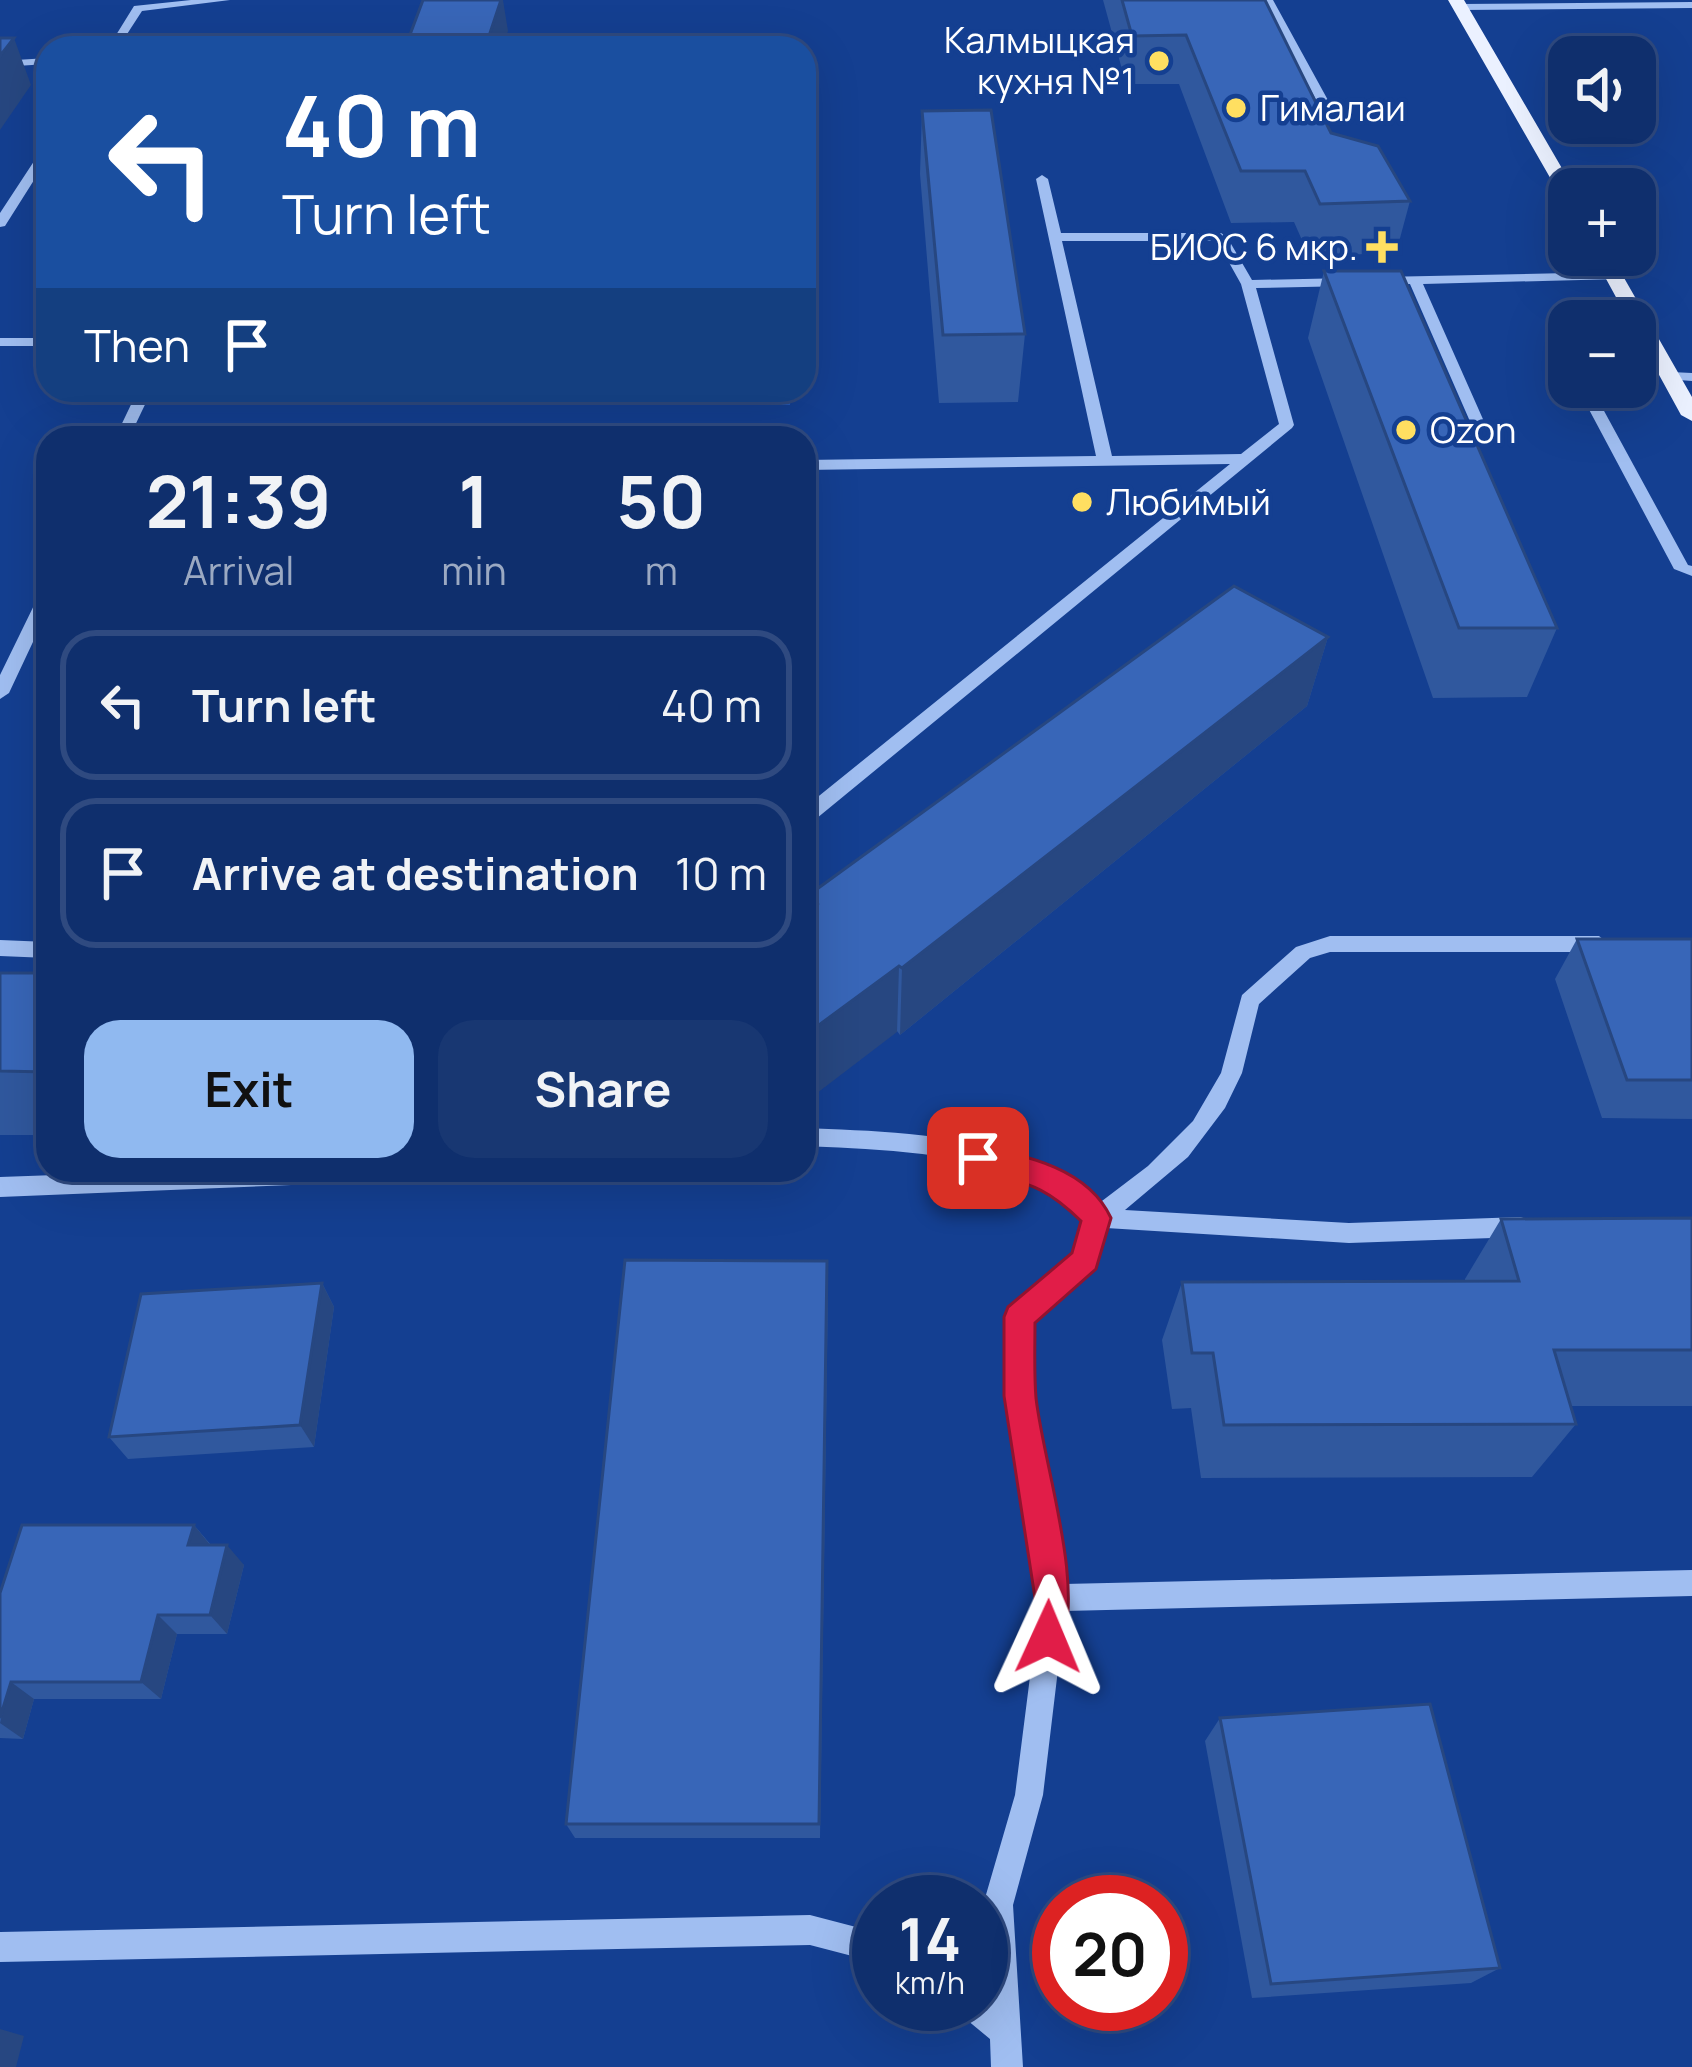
<!DOCTYPE html>
<html lang="en">
<head>
<meta charset="utf-8">
<style>
  body { margin:0; font-family:Manrope,sans-serif; background:#183772; color:#f1f3f6; height:100vh; display:flex; flex-direction:column; font-size:45px; white-space:nowrap }
  * { box-sizing:border-box; margin:0 }
  p { font-size:39px; color:#9ba9c2 }
  .icon { flex:none; width:66px; height:66px; fill:none; stroke:currentColor; stroke-width:2; stroke-linecap:round; stroke-linejoin:round }
  .map { position:relative; flex:1; overflow:hidden }
  .details { position:absolute; left:36px; top:426px; width:780px; height:756px; display:flex; flex-direction:column; background:#0f2f6d; border-radius:36px; box-shadow:0 12px 48px #0002,0 0 0 3px #2f4a80 }
  .details>* { flex:none }
  .banner { position:absolute; left:36px; top:36px; width:780px; height:366px; border-radius:36px; box-shadow:0 12px 48px #0002,0 0 0 3px #2f4a80; background:#1a4fa0; color:#fff; overflow:hidden }
  .buttons { position:absolute; left:1548px; top:36px; display:grid; gap:24px }
  .buttons a { display:grid; place-items:center; width:108px; height:108px; border-radius:24px; background:#0f2f6d; box-shadow:0 12px 48px #0002,0 0 0 3px #2f4a80; font-size:60px }
  .speed { position:absolute; left:852px; top:1875px; display:flex; gap:24px; font-size:60px; font-weight:700; text-align:center }
  .speed>* { display:grid; place-content:center; width:156px; height:156px; border-radius:50%; background:#0f2f6d; box-shadow:0 12px 48px #0002,0 0 0 3px #2f4a80; line-height:1 }
  .speed small { font-size:30px; font-weight:400 }
  .speed .limit { border:18px solid #d22; background:#fff; color:#111 }
  .pin { position:absolute; display:grid; place-items:center; width:102px; height:102px; color:#fff; margin:-51px; border-radius:24px; box-shadow:0 6px 18px #0006 }
  .me { position:absolute; width:132px; margin:-66px; rotate:1deg; stroke-linejoin:round; filter:drop-shadow(0 0 9px #0008) }
  .turn { display:flex; align-items:center; gap:42px; height:252px; padding:0 48px; font-size:54px }
  .turn .icon { width:156px; height:156px; stroke-width:2.5 }
  .turn b { display:block; font-size:84px; line-height:102px }
  .then { display:flex; align-items:center; height:114px; padding:0 48px; background:#0003; gap:24px; font-size:45px }
  .eta { display:flex; justify-content:space-evenly; align-items:center; height:204px; text-align:center }
  .eta b { font-size:72px; font-weight:700; line-height:84px }
  .action { display:flex; gap:24px; margin-top:auto; padding:24px 48px }
  .action a { flex:1; height:138px; border-radius:36px; background:#90b9f0; color:#111; font-size:48px; font-weight:700; line-height:138px; text-align:center }
  .action a+a { background:#183772; color:#f1f3f6 }
  ul { padding:0; list-style:none }
  li { display:flex; align-items:center; gap:36px; height:150px; margin:0 24px 18px; padding:0 24px; border:6px solid #2f4a80; border-radius:36px }
  li div { flex:1 }
  li b { display:block; font-size:45px }
  li em { font-style:normal }
  .map>svg:first-child { display:block }
  .green { fill:#2658b0 }
  .lines { fill:none; stroke-linecap:round; stroke-linejoin:round }
  .minor { fill:#a0bef1; fill-rule:evenodd }
  .major { fill:#ebf1ff; fill-rule:evenodd }
  .wall { fill:#30589e }
  .shaded-wall { fill:#274781 }
  .building { fill:#3866b8; stroke:#274781; stroke-width:3 }
  .route { fill:#e11d48; stroke:#92132f; stroke-width:3 }
  .poi-dot { fill:#ffdf61; stroke:#143f91; stroke-width:4.5 }
  .labels { text-anchor:middle; stroke-width:9; stroke-linejoin:round; paint-order:stroke }
  .far-poi-label { font-size:36px; fill:#fff; stroke:#143f91; text-anchor:start }
</style>
</head>
<body>
<div class="map">
<svg width="1692" height="2067" viewBox="0 0 1692 2067">
  <rect width="100%" height="100%" fill="#143f91"/>
  <!-- green -->
  <path class="green" d="M268,390H791L790,405L264,400Z"/>
  <g class="lines">
    <!-- minor -->
    <path class="minor" d="M191,0H230L142,11L118,48H108L134,6Z
      M1263,0H1273L1335,113L1333,115L1323,113Z
      M1692,2V8L1461,10L1456,7L1461,4Z
      M48,58V64L0,67V61Z
      M48,145V158L5,226L0,227V213L44,146Z
      M1042,175L1048,179L1061,233H1221L1227,237L1252,280L1349,278L1356,282L1349,286L1256,288L1294,425L1292,428L811,823L804,825V808L1230,464L804,470V460L1096,456L1036,179ZM1062,241H1217L1241,284L1279,424L1241,454L1112,456Z
      M1614,272L1621,276L1619,279L1423,284L1486,426L1479,430L1472,426L1410,284L1381,285L1374,281L1381,277Z
      M0,338H48V346H0Z
      M1660,354L1667,358L1665,361L1635,365V357Z
      M1671,372L1692,373V381L1666,379L1664,376Z
      M1577,387H1591L1688,565L1692,566V576L1674,569Z
      M138,390H152L129,438H115Z
      M48,588V610L9,693L0,699V675L40,593Z
      M1330,936H1599L1609,944L1599,952H1330L1310,958L1259,1004L1242,1073L1225,1108L1188,1157L1125,1210L1349,1223L1521,1217L1529,1220L1532,1227L1529,1234L1521,1237L1349,1243L1106,1228L1093,1267L1031,1321L1032,1396L1064,1584L1692,1570V1596L1065,1611L1043,1795L1013,1905L1023,2067H991L990,2039L961,2015L957,2004H981V1992L988,1997L983,1905L1015,1795L1040,1598L1008,1396L1007,1317L1011,1309L1075,1254L1085,1221C1076,1212 1068,1202 1058,1194C1002,1153 873,1149 804,1146V1128C896,1132 1032,1133 1098,1204L1148,1166L1193,1121L1221,1073L1242,995L1296,947Z
      M0,940L48,942V958L0,956Z
      M194,1170H450L447,1177L439,1179L0,1197V1177Z
      M810,1915L879,1933V1963L810,1945L0,1962V1932Z"/>
    <!-- major -->
    <path class="major" d="M1448,0H1464L1574,189H1569V200L1560,195Z
      M1593,255H1611L1692,397V421L1681,415L1635,331V321H1629Z"/>
  </g>
  <!-- wall -->
  <path class="wall" d="M1103,0H1265L1331,133L1410,201L1396,253L1309,256L1294,222L1231,223L1179,84H1126Z
    M922,111L1025,334L1018,402L939,403L920,174Z
    M1324,271L1557,628L1527,697L1433,698L1308,338Z
    M1328,637L1307,706L900,1035L807,911L806,897Z
    M1577,939H1692V1119L1602,1118L1555,979Z
    M0,973H48V1135H0Z
    M1692,1218V1406H1570L1576,1424L1532,1477L1201,1478L1191,1408L1172,1409L1162,1340L1182,1282L1465,1281V1279L1501,1219Z
    M322,1283L334,1307L314,1447L128,1459L109,1437Z
    M828,1286L820,1838H575L566,1824Z
    M194,1525L211,1545L244,1565L227,1634H177L161,1699H34L23,1739L0,1738V1593Z
    M1220,1718L1500,1968L1471,1983L1252,1998L1205,1741Z"/>
  <!-- shaded-wall -->
  <path class="shaded-wall" d="M501,0H503L508,31L503,48L487,42Z
    M14,38L31,85L0,130V56Z
    M1328,637L1307,706L900,1035L902,968Z
    M899,966L897,1032L804,1103V1036Z
    M322,1283L334,1307L314,1447L300,1425Z
    M194,1525L211,1546L188,1545Z
    M227,1545L244,1565L227,1634L210,1615Z
    M158,1615L177,1634L161,1699L141,1682Z
    M11,1682L34,1699L23,1739L0,1723Z
    M0,2029L24,2036L16,2067H0Z"/>
  <!-- building -->
  <path class="building" d="M423,0H501L487,42H548L547,48H405Z
    M1122,0H1265L1331,133L1378,146L1410,201L1320,204L1305,171H1241L1186,35L1132,36Z
    M0,38H14L0,56Z
    M991,110L1025,334L943,335L922,111Z
    M1324,271H1401L1557,628H1459Z
    M1234,586L1328,637L902,968L899,966L804,1036V913L817,904L806,897Z
    M1577,939H1692V1080H1627Z
    M0,973H48V1072L0,1071Z
    M1692,1218V1350H1554L1576,1424L1224,1425L1213,1353H1192L1182,1282L1519,1281L1501,1219Z
    M625,1260L827,1261L819,1824H566Z
    M322,1283L300,1425L109,1437L141,1294Z
    M22,1525H194L188,1545H227L210,1615H158L141,1682H11L0,1718V1593Z
    M1430,1704L1500,1968L1271,1984L1220,1718Z"/>
  <!-- route -->
  <path class="route" d="M978,1146C1027,1156 1088,1168 1111,1218L1096,1269L1035,1323C1035,1348 1034,1374 1036,1398C1044,1467 1086,1588 1060,1650L1048,1655L1035,1650L1030,1637L1035,1598L1004,1396V1317L1008,1307L1072,1253L1081,1221C1037,1178 1021,1185 968,1167L964,1158L968,1150Z"/>
  <!-- markers -->
  <g class="poi-dot">
    <circle cx="1159" cy="61" r="12"/>
    <circle cx="1236" cy="108" r="12"/>
    <path d="M1376 229h12v12h12v12h-12v12h-12v-12h-12v-12h12z"/>
    <circle cx="1406" cy="430" r="12"/>
    <circle cx="1082" cy="502" r="12"/>
  </g>
  <g class="labels">
    <!-- far-poi labels -->
    <g class="far-poi-label">
      <text x="1135" y="53" text-anchor="end">Калмыцкая<tspan x="1135" dy="41">кухня №1</tspan></text>
      <text x="1260" y="121">Гималаи</text>
      <text x="1358" y="260" text-anchor="end">БИОС 6 мкр.</text>
      <text x="1430" y="443">Ozon</text>
      <text x="1106" y="515">Любимый</text>
    </g>
  </g>
</svg>
<div class="buttons">
<a><svg class="icon" aria-label="sound" viewBox="0 0 24 24"><path d="M4 9h4l5-4v14l-5-4H4zM17 9q2 3 0 6"/></svg></a>
<a>+</a>
<a>−</a>
</div>
<div class="speed"><div>14<small>km/h</small></div><div class="limit">20</div></div>
<div class="pin" style="left:978px;top:1158px;background:#d93025"><svg class="icon" aria-label="arrive" viewBox="0 0 24 24"><path d="M6 21V4h12l-3 4 3 4H6"/></svg></div>
<svg class="me" style="left:1048px;top:1637px" viewBox="-20 -20 40 40"><path d="M0-17L14 15 0 8-14 15z" fill="#e11d48" stroke="#fff" stroke-width="4"/></svg>
<div class="banner">
<div class="turn"><svg class="icon" aria-label="left" viewBox="0 0 24 24"><path d="M17 20v-9H6M10 6l-5 5 5 5"/></svg><div><b>40 m</b>Turn left</div></div>
<div class="then">Then<svg class="icon" aria-label="arrive" viewBox="0 0 24 24"><path d="M6 21V4h12l-3 4 3 4H6"/></svg></div>
</div>
<section class="details">
<div class="eta">
<div><b>21:39</b><p>Arrival</p></div>
<div><b>1</b><p>min</p></div>
<div><b>50</b><p>m</p></div>
</div>
<ul>
<li><svg class="icon" aria-label="left" viewBox="0 0 24 24"><path d="M17 20v-9H6M10 6l-5 5 5 5"/></svg><div><b>Turn left</b></div><em>40 m</em></li>
<li><svg class="icon" aria-label="arrive" viewBox="0 0 24 24"><path d="M6 21V4h12l-3 4 3 4H6"/></svg><div><b>Arrive at destination</b></div><em>10 m</em></li>
</ul>
<div class="action"><a>Exit</a><a>Share</a></div>
</section>
</div>
</body>
</html>
